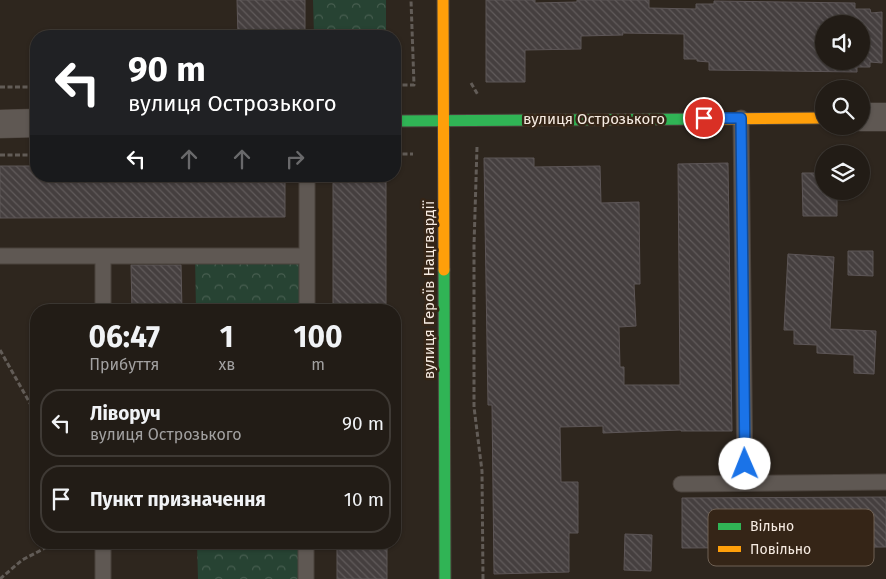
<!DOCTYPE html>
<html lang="uk">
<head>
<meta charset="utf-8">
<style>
  body { margin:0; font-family:"Fira Sans",sans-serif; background:#2a251f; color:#f1f3f6; height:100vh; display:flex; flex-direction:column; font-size:19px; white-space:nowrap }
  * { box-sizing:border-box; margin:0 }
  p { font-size:16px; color:#a2a1a1 }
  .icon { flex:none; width:28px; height:28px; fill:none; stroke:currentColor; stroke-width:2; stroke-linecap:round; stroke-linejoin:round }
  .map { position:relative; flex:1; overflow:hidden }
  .panel { position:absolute; left:30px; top:304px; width:371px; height:245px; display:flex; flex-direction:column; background:#221c16; border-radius:20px; box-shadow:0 1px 4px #0004,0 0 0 1px #3f3a35 }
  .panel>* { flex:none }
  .top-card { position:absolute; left:30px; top:30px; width:371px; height:152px; border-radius:20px; box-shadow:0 1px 4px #0004,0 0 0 1px #3f3a35; background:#202124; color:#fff; overflow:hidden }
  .controls { position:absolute; left:815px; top:15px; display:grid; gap:10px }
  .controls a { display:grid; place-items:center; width:55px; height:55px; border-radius:50%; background:#221c16; box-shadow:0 1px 4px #0004,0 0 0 1px #3f3a35; font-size:25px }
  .pin { position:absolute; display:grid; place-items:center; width:42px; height:42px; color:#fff; margin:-21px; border:2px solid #fff; border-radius:50%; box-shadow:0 1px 5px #0007 }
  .me { position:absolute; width:55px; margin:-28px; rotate:359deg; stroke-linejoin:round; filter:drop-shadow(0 0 4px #0008) }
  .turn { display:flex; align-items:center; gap:18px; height:105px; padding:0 15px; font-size:22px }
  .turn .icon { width:65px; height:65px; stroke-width:2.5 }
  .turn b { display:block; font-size:35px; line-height:42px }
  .lanes { display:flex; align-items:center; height:48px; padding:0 15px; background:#0003; justify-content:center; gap:25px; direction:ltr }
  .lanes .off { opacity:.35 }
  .eta { display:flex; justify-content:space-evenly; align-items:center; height:85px; text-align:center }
  .eta b { font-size:30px; font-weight:700; line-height:35px }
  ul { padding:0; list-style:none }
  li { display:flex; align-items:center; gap:15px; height:68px; margin:0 10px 8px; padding:0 5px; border:2px solid #3f3a35; border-radius:20px }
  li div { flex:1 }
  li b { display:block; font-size:19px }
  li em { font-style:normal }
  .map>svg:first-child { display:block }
  .forest { fill:url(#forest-crowns) }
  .building { fill:url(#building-back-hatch); stroke:#5d5657; fill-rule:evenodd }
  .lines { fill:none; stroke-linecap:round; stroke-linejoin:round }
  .lane-casing { stroke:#4b433d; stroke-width:17 }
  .street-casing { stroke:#4b433d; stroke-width:29 }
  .fast-casing { stroke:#4b433d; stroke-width:13 }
  .slow-casing { stroke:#4b433d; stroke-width:13 }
  .path { stroke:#625c57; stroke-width:3; stroke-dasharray:5 2.5; stroke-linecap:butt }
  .lane { stroke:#5f5853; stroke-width:15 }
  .street { stroke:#5f5853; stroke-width:28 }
  .fast { stroke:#30b455; stroke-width:11 }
  .slow { stroke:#ff9f0a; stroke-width:11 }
  .route-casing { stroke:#114b97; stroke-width:12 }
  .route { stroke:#1a73e8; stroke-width:9 }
  .labels { text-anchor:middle; stroke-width:5; stroke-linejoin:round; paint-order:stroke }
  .street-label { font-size:15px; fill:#f7ece3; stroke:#352517 }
  .key { fill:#352517; stroke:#6f6154; stroke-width:1 }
  .key-label { font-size:14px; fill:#f7ece3 }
</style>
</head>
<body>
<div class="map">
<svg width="886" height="579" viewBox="0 0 886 579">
  <defs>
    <pattern id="forest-crowns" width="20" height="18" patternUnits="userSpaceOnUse" patternTransform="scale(1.25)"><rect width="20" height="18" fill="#274333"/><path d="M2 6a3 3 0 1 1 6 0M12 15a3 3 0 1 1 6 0" fill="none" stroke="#475e50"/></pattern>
    <pattern id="building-back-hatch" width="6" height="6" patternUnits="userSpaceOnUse" patternTransform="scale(1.25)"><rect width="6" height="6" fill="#453f3f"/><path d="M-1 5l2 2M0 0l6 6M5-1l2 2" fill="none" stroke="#615b5b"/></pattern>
  </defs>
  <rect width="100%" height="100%" fill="#2e261e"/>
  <!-- forest -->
  <path class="forest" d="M313,0H386V36H314Z
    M195,256H301V310H196Z
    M197,543H301L302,579H198Z"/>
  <!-- building -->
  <path class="building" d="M237,0H305V36H238Z
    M486,0H535V3L577,2V0H649V8L696,9V4H714V1L855,3V9H870L871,13L882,12V63L870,62V67H857V72L709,70V62L697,61V59H684V34L622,33L623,35L581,36V49L525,50V82H486ZM824,24H861V61H824Z
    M484,158H534V167L600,166L601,203L639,202L640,284H634L636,326L619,327L620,367H624V385H680L678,164L728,163L732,431H681V430L603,433V426L560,427L561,482H578V533H569V572L494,574L492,405H488Z
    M0,166H36V176H285V217L0,218Z
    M802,173H824V191H837V216H803Z
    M333,176H386V310H333Z
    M848,251H873V276L848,275Z
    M788,254L834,257L830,329L876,331L874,374L854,373V355L817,353V345L794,344V330H784Z
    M131,265H181L182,310H132Z
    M886,497V547L682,548V498Z
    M625,534L652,535L651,571L624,570Z
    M337,542H387V579H337Z"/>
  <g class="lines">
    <!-- lane casing -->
    <g class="lane-casing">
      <path id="lane" d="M741,118L745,483
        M0,256H307
        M103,310V256
        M307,310V176
        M681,484L886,482
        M103,579V542
        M306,579V542"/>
    </g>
    <!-- street casing -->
    <g class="street-casing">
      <path id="street" d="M861,117H886
        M0,124L36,123"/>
    </g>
    <!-- fast casing -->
    <g class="fast-casing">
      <path id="fast" d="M395,121L713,119
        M444,270L445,579"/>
    </g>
    <!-- slow casing -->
    <g class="slow-casing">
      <path id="slow" d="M443,0L444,270
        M713,119L824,118"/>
    </g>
    <!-- path -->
    <path class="path" d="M471,83L478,95
      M395,85H414L411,0
      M0,87H36
      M477,147L474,245V407L482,471L483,579
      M395,154H413
      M0,155H36
      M0,350L36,414
      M0,579L22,560L57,542"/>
    <!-- lane -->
    <use href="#lane" class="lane"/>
    <!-- street -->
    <use href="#street" class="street"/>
    <!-- fast -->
    <use href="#fast" class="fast"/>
    <!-- slow -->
    <use href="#slow" class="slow"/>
  </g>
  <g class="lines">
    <!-- route casing -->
    <g class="route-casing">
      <path id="route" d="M704,118H741L745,464"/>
    </g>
    <!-- route -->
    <use href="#route" class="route"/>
  </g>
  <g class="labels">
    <!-- street labels -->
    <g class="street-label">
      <text x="594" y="124">вулиця Острозького</text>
      <text transform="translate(429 290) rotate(-90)" y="5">вулиця Героїв Нацгвардії</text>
    </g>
  </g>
  <!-- legend -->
  <rect x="708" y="509" width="166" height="57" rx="8" class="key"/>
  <rect x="718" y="523" width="23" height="7" fill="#30b455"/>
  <rect x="718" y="546" width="23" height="6" fill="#ff9f0a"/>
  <g class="key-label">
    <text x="750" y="531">Вільно</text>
    <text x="750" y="554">Повільно</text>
  </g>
</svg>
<div class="controls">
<a><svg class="icon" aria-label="sound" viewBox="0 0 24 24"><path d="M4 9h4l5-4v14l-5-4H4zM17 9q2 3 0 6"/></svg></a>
<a><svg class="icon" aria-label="search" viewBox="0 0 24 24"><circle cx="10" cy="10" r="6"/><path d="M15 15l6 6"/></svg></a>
<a><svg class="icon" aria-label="layers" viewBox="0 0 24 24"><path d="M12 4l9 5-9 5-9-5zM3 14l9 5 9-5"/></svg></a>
</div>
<div class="pin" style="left:704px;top:118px;background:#d93025"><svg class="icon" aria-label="arrive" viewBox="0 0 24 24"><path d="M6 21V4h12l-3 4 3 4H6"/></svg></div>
<svg class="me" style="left:745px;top:464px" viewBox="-20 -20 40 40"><circle r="19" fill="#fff"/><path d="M0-13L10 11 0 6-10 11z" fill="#1a73e8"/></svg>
<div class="top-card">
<div class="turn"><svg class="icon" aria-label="left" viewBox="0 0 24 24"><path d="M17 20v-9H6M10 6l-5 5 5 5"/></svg><div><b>90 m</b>вулиця Острозького</div></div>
<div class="lanes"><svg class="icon" aria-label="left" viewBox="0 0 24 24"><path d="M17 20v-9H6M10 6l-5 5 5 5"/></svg><svg class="icon off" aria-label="ahead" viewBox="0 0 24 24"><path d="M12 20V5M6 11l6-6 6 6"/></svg><svg class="icon off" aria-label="ahead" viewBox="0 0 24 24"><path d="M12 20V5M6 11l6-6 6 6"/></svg><svg class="icon off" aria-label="right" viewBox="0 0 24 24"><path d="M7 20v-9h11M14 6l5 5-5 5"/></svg></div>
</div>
<section class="panel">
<div class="eta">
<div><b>06:47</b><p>Прибуття</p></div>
<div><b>1</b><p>хв</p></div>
<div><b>100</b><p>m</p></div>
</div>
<ul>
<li><svg class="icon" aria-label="left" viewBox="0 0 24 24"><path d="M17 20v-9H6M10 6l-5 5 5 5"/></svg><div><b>Ліворуч</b><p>вулиця Острозького</p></div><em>90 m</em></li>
<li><svg class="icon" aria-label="arrive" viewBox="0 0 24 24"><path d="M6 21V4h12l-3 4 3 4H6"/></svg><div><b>Пункт призначення</b></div><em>10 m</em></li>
</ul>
</section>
</div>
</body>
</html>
